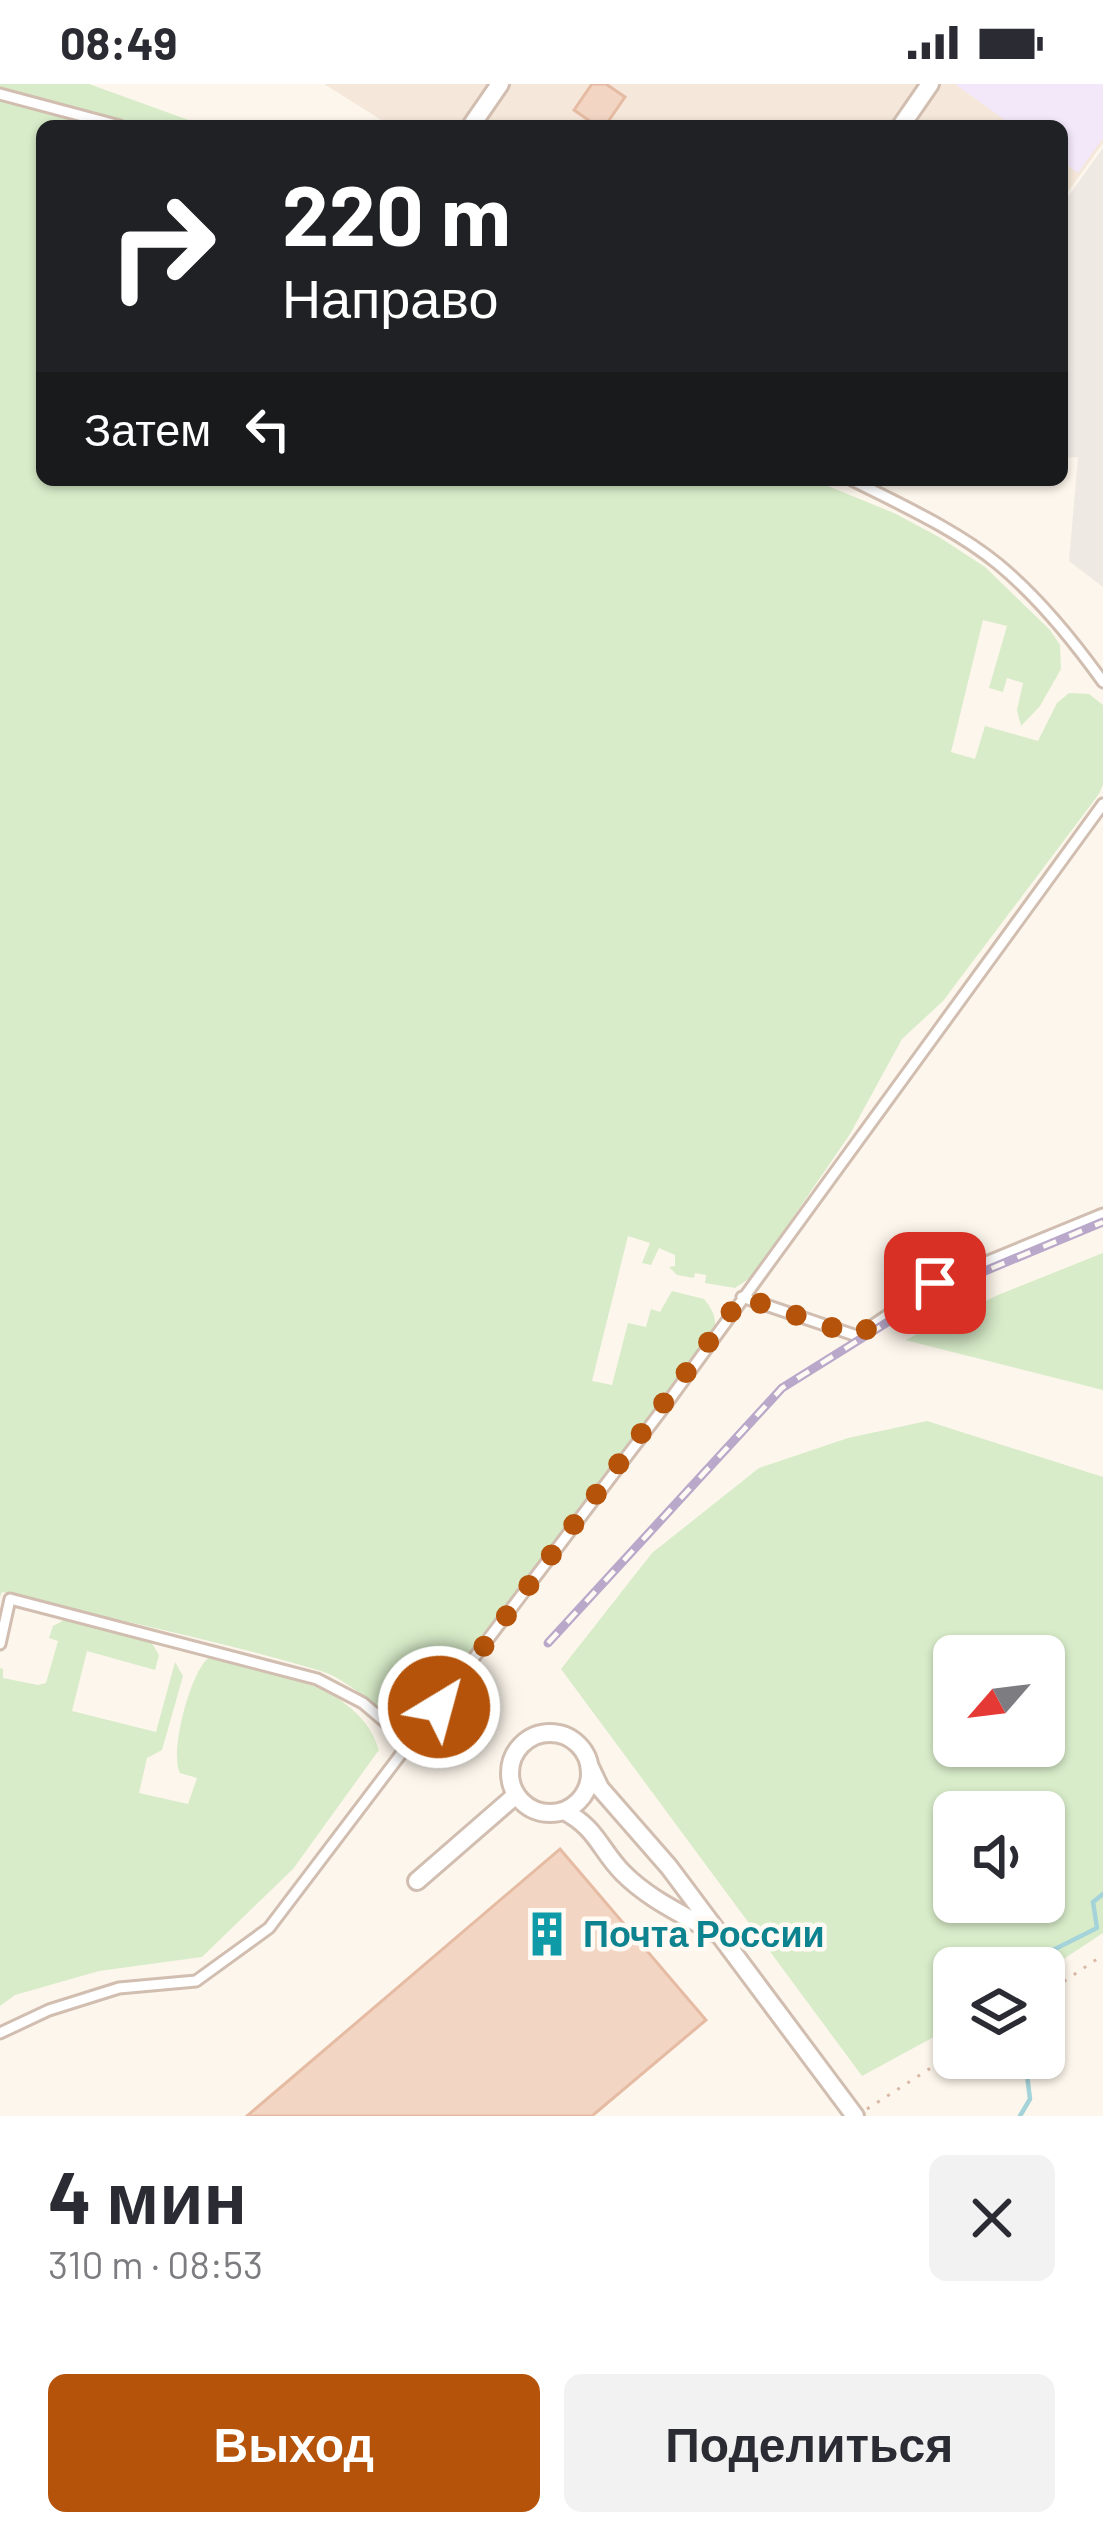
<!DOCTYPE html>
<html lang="ru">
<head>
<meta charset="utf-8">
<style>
  body { margin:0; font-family:Barlow,sans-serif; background:#f2f2f3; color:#2b2b33; height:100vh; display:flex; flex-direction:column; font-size:45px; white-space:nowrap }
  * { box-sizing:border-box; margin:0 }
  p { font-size:39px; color:#7c7c81 }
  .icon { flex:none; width:66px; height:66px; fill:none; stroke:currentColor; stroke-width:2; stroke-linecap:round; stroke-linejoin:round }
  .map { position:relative; height:2032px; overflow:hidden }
  .details { display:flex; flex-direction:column; background:#fff; flex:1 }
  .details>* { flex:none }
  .guide { position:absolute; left:36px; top:36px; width:1032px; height:366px; border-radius:18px; box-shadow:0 3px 9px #0004; background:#202124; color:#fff; overflow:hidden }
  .needle { width:78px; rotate:242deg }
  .controls { position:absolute; left:933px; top:1551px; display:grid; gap:24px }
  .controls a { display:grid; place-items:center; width:132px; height:132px; border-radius:18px; background:#fff; box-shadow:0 3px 9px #0004; font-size:60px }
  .pin { position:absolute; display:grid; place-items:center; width:102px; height:102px; color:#fff; margin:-51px; border-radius:24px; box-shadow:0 6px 18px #0006 }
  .me { position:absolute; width:132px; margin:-66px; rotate:37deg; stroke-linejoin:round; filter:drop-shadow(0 0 9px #0008) }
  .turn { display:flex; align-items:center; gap:42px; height:252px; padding:0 48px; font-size:54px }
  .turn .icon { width:156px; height:156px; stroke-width:2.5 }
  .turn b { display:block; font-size:84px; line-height:102px }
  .then { display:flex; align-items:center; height:114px; padding:0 48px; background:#0003; gap:24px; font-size:45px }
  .round { display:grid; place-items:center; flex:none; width:126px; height:126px; border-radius:18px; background:#f2f2f3 }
  .headline { display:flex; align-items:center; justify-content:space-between; height:204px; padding:0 48px }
  h1 { font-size:72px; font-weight:700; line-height:90px }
  .primary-button { display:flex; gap:24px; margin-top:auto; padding:24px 48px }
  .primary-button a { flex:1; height:138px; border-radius:18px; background:#b45309; color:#fff; font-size:48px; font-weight:700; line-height:138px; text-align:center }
  .primary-button a+a { background:#f2f2f3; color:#2b2b33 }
  .status { display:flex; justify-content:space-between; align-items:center; height:84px; padding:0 60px; background:#fff; direction:ltr }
  .status svg { height:33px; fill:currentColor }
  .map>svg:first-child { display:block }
  .residential { fill:#f5e8da }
  .industrial { fill:#efe9e4 }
  .education { fill:#f3e8fa }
  .green { fill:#d8ecc9; fill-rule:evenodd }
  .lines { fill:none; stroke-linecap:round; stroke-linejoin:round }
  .stream { stroke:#a5d3da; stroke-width:4.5 }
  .building { fill:#f3d5c3; stroke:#e6bba3; stroke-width:3 }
  .service-casing { stroke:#d1beb0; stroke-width:15 }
  .minor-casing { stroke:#d1beb0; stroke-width:22 }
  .path { stroke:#d9b8a5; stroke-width:3; stroke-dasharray:3 9; stroke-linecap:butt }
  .service { stroke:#fff; stroke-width:9 }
  .minor { stroke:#fff; stroke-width:16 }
  .rail-casing { stroke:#b9a8c9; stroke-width:9 }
  .rail { stroke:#fffaf3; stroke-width:4.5; stroke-dasharray:14; stroke-linecap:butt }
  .route { stroke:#b45309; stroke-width:21; stroke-dasharray:0 37.8 }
  .labels { text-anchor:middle; stroke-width:9; stroke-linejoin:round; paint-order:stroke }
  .culture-label { font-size:36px; font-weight:bold; fill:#0d838f; stroke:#fffaf3; text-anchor:start }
</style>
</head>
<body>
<div class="status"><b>08:49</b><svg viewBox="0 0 49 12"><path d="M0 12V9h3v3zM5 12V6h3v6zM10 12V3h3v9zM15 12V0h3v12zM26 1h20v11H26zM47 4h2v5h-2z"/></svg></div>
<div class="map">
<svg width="1103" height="2032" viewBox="0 0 1103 2032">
  <rect width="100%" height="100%" fill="#fdf6ec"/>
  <!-- residential -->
  <path class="residential" d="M324,0H1103V59L1062,116V42H391Z"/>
  <!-- industrial -->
  <path class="industrial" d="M1103,64V503L1069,477L1078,373L1062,374V121Z"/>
  <!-- education -->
  <path class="education" d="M955,0H1103V54L1078,89L1062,77V42H1013Z"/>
  <!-- green -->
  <path class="green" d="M0,0H89L205,42H42V396H813L894,429L939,453L985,483L1050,546L1060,561L1061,585L1040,622L1021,642L1017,626L1023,599L1007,594L1003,608L989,604L1007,542L983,536L951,668L975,675L985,642L1038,657L1057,619L1069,609L1089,610L1103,621V700L1099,710L943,917L902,955L850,1050L753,1192L735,1204L705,1199L706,1191L695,1189L694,1194L677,1191L669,1183L675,1182V1171L659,1164L651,1181L642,1179L650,1159L628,1152L592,1297L612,1301L628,1239L646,1243L651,1225L660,1228L672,1207L704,1215C718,1232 718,1243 709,1262L435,1614C391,1657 365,1602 324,1588C219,1556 109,1535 2,1508L0,1513Z
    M1103,1169V1306L905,1256L998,1211Z
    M927,1337L1103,1393V1849L1044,1888V1884H954V1942L862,1992L561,1585L652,1469L759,1384L848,1354ZM1044,1572V1662H954V1572ZM954,1728H1044V1818H954Z
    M66,1535L150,1556L159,1571L155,1586L87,1567L72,1627L156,1648L175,1578L183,1592L162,1666L147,1674L139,1709L188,1720L197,1694L180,1689C169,1670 191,1584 210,1573C268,1587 360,1600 379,1666L293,1785L202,1873L99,1887L15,1911L0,1922V1584L3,1585V1594L38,1601L46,1599L58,1557L49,1554L53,1542Z"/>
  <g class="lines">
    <!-- stream -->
    <path class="stream" d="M1017,1884L1097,1844L1093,1818L1103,1810
      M1020,2032L1030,2015L1025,1974"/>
  </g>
  <!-- building -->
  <path class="building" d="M592,0H606L625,13L605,42H597L574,26Z
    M560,1765L706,1936L592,2032H247Z"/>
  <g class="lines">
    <!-- service casing -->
    <g class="service-casing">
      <path id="service" d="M0,10L120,42
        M852,396C901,421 955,445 998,480C1038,513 1073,556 1103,598
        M742,1213L857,1252L935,1199L1103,1130
        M0,1560L10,1515L317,1595L363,1619L411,1660
        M0,1949L49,1926L119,1904L196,1897L269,1844L665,1322L1103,720"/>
    </g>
    <!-- minor casing -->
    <g class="minor-casing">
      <path id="minor" d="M471,42L500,0
        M901,42L930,0
        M510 1689a40 40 0 1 1 80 0a40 40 0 1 1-80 0Z
        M590,1683L600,1704L669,1783L855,2032
        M564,1727C597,1744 600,1766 623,1789C650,1816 681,1829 713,1848
        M417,1797L516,1711"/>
    </g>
    <!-- path -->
    <path class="path" d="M1044,1911L1103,1871
      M867,2025L954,1969"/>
    <!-- service -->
    <use href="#service" class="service"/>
    <!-- minor -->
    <use href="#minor" class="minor"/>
    <!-- rail casing -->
    <g class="rail-casing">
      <path id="rail" d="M548,1559L782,1304L939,1206L1103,1138"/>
    </g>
    <!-- rail -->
    <use href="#rail" class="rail"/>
  </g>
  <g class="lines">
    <!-- route -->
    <path class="route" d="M439,1623L742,1213L857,1252L935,1199"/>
  </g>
  <!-- icons -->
  <defs>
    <g id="building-bare" transform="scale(3.6)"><path d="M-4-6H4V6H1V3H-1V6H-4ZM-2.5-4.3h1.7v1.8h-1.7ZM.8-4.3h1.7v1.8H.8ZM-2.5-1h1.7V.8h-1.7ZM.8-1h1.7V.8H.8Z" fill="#0f9aa8" stroke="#fffaf3" stroke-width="2.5" paint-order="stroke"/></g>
  </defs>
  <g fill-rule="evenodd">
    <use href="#building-bare" x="547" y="1850"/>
  </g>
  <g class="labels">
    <!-- culture labels -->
    <g class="culture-label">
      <text x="583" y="1863">Почта России</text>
    </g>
  </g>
</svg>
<div class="controls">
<a><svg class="needle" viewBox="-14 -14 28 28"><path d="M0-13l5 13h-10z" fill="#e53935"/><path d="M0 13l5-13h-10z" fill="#7c7c81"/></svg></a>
<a><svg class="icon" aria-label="sound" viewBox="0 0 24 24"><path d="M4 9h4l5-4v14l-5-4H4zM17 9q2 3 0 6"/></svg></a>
<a><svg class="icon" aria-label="layers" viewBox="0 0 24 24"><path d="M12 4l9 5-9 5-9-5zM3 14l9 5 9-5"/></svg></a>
</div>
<div class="pin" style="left:935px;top:1199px;background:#d93025"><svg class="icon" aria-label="arrive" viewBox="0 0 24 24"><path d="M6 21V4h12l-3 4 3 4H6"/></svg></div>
<svg class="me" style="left:439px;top:1623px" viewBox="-20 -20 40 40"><circle r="17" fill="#b45309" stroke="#fff" stroke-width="3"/><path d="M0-11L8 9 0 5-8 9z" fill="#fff"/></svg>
<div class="guide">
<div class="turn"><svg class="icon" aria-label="right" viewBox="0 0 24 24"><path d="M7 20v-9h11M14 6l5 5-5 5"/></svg><div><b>220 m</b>Направо</div></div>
<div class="then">Затем<svg class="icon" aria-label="left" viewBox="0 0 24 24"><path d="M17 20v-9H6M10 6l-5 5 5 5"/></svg></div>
</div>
</div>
<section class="details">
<div class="headline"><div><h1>4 мин</h1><p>310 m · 08:53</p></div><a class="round"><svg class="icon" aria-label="close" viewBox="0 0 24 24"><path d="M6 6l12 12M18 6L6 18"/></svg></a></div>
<div class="primary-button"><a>Выход</a><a>Поделиться</a></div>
</section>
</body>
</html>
